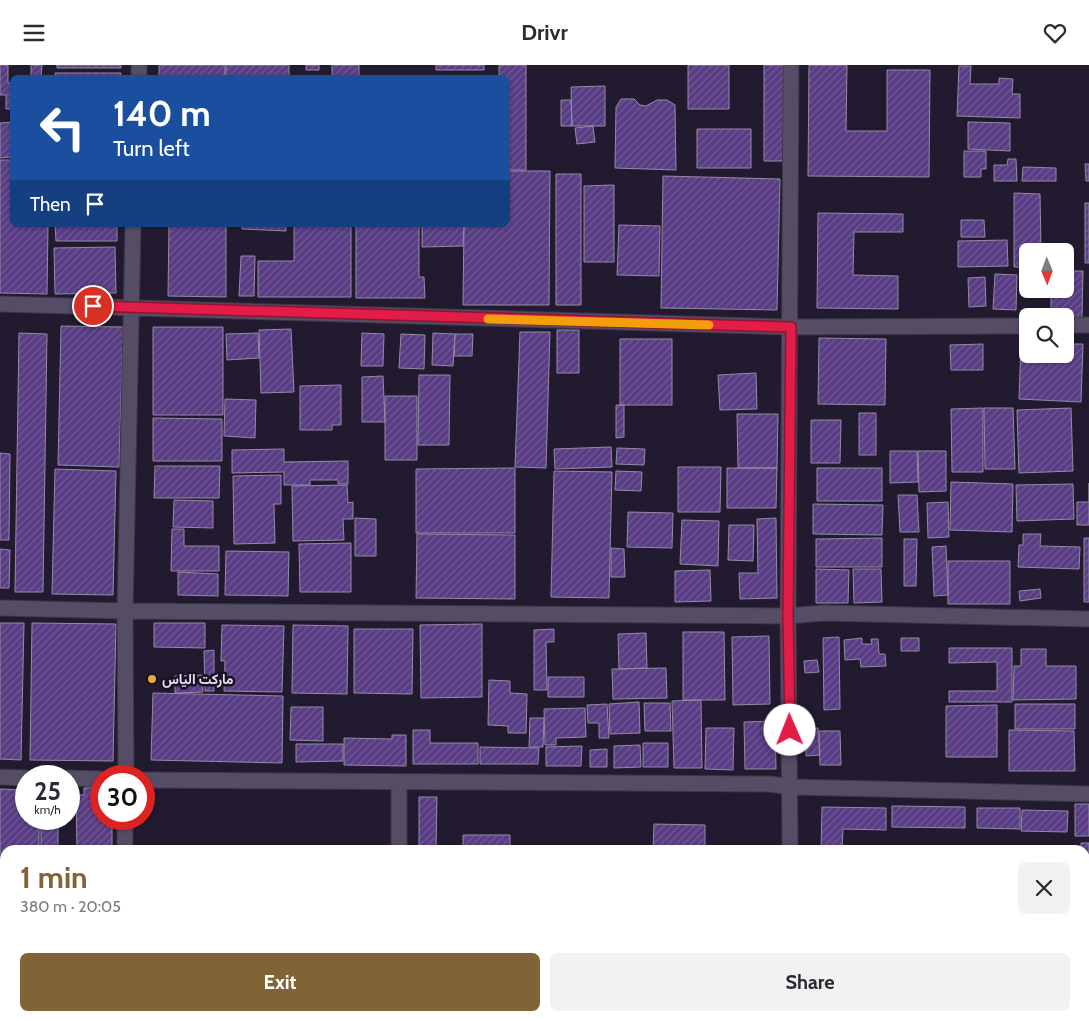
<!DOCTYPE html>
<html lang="en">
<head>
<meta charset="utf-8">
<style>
  body { margin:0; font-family:Cabin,Vazirmatn,sans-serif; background:#f2f2f3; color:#2b2b33; height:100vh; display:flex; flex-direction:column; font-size:19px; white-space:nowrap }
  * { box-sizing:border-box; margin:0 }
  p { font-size:16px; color:#7c7c81 }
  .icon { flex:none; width:28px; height:28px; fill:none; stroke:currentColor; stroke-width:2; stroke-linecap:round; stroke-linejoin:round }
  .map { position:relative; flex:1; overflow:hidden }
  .details { position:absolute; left:0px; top:780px; width:1090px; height:176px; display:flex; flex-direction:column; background:#fff; border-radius:15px 15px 0 0; box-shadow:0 1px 4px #0004 }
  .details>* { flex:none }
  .guide { position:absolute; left:10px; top:10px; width:500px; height:152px; border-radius:8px; box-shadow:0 1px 4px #0004; background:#1a4fa0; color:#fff; overflow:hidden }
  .needle { width:32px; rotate:179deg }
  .buttons { position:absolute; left:1019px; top:178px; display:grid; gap:10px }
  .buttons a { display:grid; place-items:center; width:55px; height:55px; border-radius:8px; background:#fff; box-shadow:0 1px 4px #0004; font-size:25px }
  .speed { position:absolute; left:15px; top:700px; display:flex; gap:10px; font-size:25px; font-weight:700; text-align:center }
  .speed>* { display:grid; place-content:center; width:65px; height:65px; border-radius:50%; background:#fff; box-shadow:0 1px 4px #0004; line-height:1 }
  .speed small { font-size:12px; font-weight:400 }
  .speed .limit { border:8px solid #d22; background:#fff; color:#111 }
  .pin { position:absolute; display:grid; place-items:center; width:42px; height:42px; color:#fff; margin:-21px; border:2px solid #fff; border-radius:50%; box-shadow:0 1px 5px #0007 }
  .me { position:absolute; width:55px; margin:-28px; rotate:359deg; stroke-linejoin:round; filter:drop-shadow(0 0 4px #0008) }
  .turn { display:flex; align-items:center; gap:18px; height:105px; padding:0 20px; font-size:22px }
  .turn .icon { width:65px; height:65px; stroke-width:2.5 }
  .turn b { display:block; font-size:35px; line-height:42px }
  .then { display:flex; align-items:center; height:48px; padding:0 20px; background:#0003; gap:10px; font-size:19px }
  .round { display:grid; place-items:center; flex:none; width:52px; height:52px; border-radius:8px; background:#f2f2f3 }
  .headline { display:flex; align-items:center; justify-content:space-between; height:85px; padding:0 20px }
  h1 { font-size:30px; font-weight:700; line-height:38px; color:#816436 }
  .button { display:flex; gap:10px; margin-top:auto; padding:10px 20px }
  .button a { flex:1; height:58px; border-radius:8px; background:#816436; color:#fff; font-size:20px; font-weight:700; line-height:58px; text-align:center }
  .button a+a { background:#f2f2f3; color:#2b2b33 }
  header { display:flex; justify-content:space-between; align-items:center; height:65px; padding:0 20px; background:#fff; font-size:22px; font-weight:700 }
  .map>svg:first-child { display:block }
  .building { fill:url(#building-hatch); stroke:#938ba5 }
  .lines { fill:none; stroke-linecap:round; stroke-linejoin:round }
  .minor-casing { stroke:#3c3647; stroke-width:17 }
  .minor { stroke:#554d65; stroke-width:15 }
  .route-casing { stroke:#92132f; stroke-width:12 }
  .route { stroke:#e11d48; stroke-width:9 }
  .slow { stroke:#f59e0b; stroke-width:9 }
  .poi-dot { fill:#eaaa39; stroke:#191125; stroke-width:2 }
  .labels { text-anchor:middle; stroke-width:5; stroke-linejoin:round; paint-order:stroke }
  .poi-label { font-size:14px; font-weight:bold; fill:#e6e2f0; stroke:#191125; text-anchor:start }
</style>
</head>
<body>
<header><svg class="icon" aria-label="menu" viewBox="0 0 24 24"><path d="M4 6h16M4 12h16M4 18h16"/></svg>Drivr<svg class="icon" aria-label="heart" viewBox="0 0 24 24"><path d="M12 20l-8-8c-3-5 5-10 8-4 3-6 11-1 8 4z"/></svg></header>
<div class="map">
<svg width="1089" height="956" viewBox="0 0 1089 956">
  <defs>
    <pattern id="building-hatch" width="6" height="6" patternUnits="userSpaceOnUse" patternTransform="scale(1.25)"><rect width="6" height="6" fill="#593d84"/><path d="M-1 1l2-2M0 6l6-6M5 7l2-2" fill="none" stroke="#715996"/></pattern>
  </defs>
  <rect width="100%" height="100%" fill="#221b2f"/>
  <!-- building -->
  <path class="building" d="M0,0H8V18H12V44H6V30H0Z
    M31,0H42L41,12H31Z
    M57,0H121V3H57Z
    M159,0H225V12H159Z
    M226,0H289V12H226Z
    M306,0H319V5H306Z
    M332,0H359V12H332Z
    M436,0H484V5H436Z
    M499,0H526V105H508V12H499Z
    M688,0H729V44H688Z
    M764,0H783V96H764Z
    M809,0H847L846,66H887V5H930L929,112L808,111Z
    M959,1H971L970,19H999V13L1013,14L1012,29H1020V53L957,51Z
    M55,8H121V12H55Z
    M605,21V61H572L571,22Z
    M621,34H634L640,40L646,41L657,35H667L675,40L676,105L615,103L616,42Z
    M561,35H571L572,61H561Z
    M12,57V92L0,93V58Z
    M968,57L1010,58V86L968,84Z
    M593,61L595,77L577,79L575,63Z
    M697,64H751V103H697Z
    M964,86H986V104H981V112H964Z
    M1008,94H1016L1017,116H994V100H1007Z
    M0,95H12V160H48L47,229L0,228Z
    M1085,99H1089V116H1086Z
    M1023,102L1056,103V116H1022Z
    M508,106H550L549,240H463L464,160H508Z
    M556,109H581V240H556Z
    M663,111L780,114L777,245L661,243Z
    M614,120V197H584V121Z
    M1014,128L1040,129L1041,186H1028V202H1014Z
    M1085,138H1089V198H1085Z
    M818,148L903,149V167H854L853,210L898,211V244L817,243Z
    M961,155H984L985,172H961Z
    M55,160H117V176H56Z
    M169,160H226V232L168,231Z
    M242,160H286V166L242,164Z
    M294,160H351V232H258V196H294Z
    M356,160H419V212H424L425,233H356Z
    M422,160H464L463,181L422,182Z
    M619,160L660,161L659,211L617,210Z
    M1007,175L1008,201L958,202V176Z
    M115,182L116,228L55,229L54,183Z
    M241,191H255L254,231H239Z
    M1065,206H1083L1082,252L1051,251V224H1065Z
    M995,209L1017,210L1016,245L993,244Z
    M985,212L986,241L969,242L968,213Z
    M61,261L123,262L119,402L58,400Z
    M153,262H223V350H153Z
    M291,264L294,327L261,328L259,265Z
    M557,265H579V308H557Z
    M520,267H550L546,403L515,402Z
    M19,268L47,269L43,527H15Z
    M258,268L259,293L227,295L226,269Z
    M362,268L384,269L383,301H361Z
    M433,268L455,269L453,301L432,300Z
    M401,269L425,270L424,304L399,303Z
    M455,269H473L472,291H454Z
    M819,273L886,274L885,340L818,339Z
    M620,274H672V340H620Z
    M1021,277H1028V289H1065V279H1083L1081,337L1019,334Z
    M983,279V305H951L950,280Z
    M756,308L757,344L720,345L718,310Z
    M419,310H450L449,380H418Z
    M383,311L385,357H362V312Z
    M341,320V360H332V365H300V321Z
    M385,331H417V395H385Z
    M225,334L256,335L255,373L224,371Z
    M616,340H624V372L616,373Z
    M983,343V407H952L951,344Z
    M984,343H1013L1015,404H985Z
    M1071,343L1073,406L1019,408L1017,345Z
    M859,348H876V390H859Z
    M737,349H778L777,403H738Z
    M153,353L222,354V396H153Z
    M811,355H841L840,398H811Z
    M611,382L612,402L555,404L554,384Z
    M617,383L645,384L644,400L616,399Z
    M284,384V397L348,396V419H338V415H310V420H284V407L232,408V385Z
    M890,386H917L918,417L890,418Z
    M918,386H946V426L919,427Z
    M0,388L10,389L9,475H0Z
    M155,401H220L219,433H154Z
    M678,402H721L720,447H678Z
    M515,403V468H416V404Z
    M727,403H777L776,443H727Z
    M817,403H882V436H817Z
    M55,404L116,406L113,530L52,529Z
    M554,406L612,407L609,533L551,532Z
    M616,406L642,407L641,426L615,425Z
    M281,410V439H274L275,478L234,479L233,411Z
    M951,417L1013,419L1012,467L950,465Z
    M1089,418V460H1077V437H1089Z
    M1073,419L1074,454L1017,456L1016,420Z
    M347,420L348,438L353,437V454H343L344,475L293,476L292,421Z
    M898,430H917L919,467H900Z
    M174,435L213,436V463L173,462Z
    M948,437L949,472L928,473L927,438Z
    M813,439L883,440L882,470L813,469Z
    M628,447L673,448L672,483L627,482Z
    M355,453L376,454V491H355Z
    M776,453L777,533L740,534L739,508H758L757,454Z
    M682,455L719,456L718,501L680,499Z
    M729,460H754L753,496L728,495Z
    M172,464H184V481H219V506H171Z
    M417,469L515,470V534L416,533Z
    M1023,469H1041L1040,481L1080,482L1079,504L1018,502L1019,480H1023Z
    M882,473V502H816V474Z
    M1084,473H1089V537H1084Z
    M904,474H917L916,521H904Z
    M351,478V527H300L299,479Z
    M946,481L948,530L934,531L932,482Z
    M611,483L624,484L625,512H611Z
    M0,484L10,485L9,523H0Z
    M226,486L289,487L288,531L225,530Z
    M948,496H1010V539H948Z
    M816,504L849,505L848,538H816Z
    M853,504H881L882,537L854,538Z
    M710,505L711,536L675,537V506Z
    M178,507L218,509V531L178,530Z
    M1040,524L1041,533L1020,536L1019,526Z
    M0,558H24L21,695L0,694Z
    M32,558L116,559L113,696L30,695Z
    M154,558H205V583L154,582Z
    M482,559V632L421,633L420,560Z
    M222,560L284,561L282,627L224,626L225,596H221Z
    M293,560L348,561L347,629L292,628Z
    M354,564H413L412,629L354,628Z
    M554,564V577H546L547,625H534V565Z
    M683,567H724L725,635H683Z
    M646,568L647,603L619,604L618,569Z
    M769,571L770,639L733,640L732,572Z
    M839,572L840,644L824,645L823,573Z
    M862,573V579H872L871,574H878L879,589H885L886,601L861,602L860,594L845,595L844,575Z
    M901,573H919V586H901Z
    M949,583H1012V637H949V626H997V597L949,598Z
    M1021,584H1046V601H1076V634L1013,635L1014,601H1021Z
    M214,585V626H205L204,586Z
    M817,595L819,607L805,608L804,596Z
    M666,603L667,633L613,634L612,604Z
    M202,610L203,627L175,628V611Z
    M548,612H584V632H548Z
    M489,615L510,616V628L527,629L526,668H508V661L488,660Z
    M153,628L283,631L282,698L151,695Z
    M701,635L702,703H674L672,636Z
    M639,637L640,668L610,669L609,639Z
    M644,638H670L671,666H645Z
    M607,639L609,673H599V658H588L587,640Z
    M1015,639H1075V664H1015Z
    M997,640V692H946V641Z
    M291,642H323V676L290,675Z
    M585,643L586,672L556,673V680H545L544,644Z
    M530,653H544L543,682H529Z
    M775,656L776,704H745L744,657Z
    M706,663H734L733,705L705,704Z
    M806,663H818L820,690L806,691Z
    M413,665H430V678H478V699H413Z
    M1009,665L1074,666L1075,706H1009Z
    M819,666H840L841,700H820Z
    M392,670H406V701L344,700V673L392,674Z
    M643,678H668V702H643Z
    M296,679H343V696L296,697Z
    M640,680L641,702L614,703V681Z
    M582,681L581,701H546V682Z
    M480,682L539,683L538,699H480Z
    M607,684V702H590V685Z
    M101,722V754H112V785H77L76,730H84V723Z
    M0,724L26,725V754H39V785H5V858H0Z
    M419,732H437L436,785H419Z
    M1075,739H1089V771H1075Z
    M892,741L965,742V763L892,762Z
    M822,742L886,743V765L843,764L842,785H821Z
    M977,743H1020V764L977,763Z
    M1022,745L1068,746L1067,767L1021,766Z
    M41,754H58V785H41Z
    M654,759L705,760V785H653Z
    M463,770H510V785H463Z
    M1081,778H1089V802H1085V785H1081Z
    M1085,816H1089V839H1085Z
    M0,860H5V872H0Z
    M1085,869H1089V947H1085Z
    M0,951H28V956H0Z
    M34,951H102V956H34Z
    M818,951H839V956H818Z
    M959,951H1018V956H959Z"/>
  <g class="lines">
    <!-- minor casing -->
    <g class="minor-casing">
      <path id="minor" d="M139,12V0
        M0,239L791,262L1028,261
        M1065,260H1089
        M0,543L125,546L788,551L824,548L1089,554
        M126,711L125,546L133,160
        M0,712L26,713
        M69,713L101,714
        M144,715L770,719L791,722L1089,729
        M399,718V785
        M125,785V754
        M790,785L788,551L791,0
        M400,951V956
        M122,956V951
        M789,956V951"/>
    </g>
    <!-- minor -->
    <use href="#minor" class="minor"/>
  </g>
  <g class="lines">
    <!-- route casing -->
    <g class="route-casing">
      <path id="route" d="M93,241L791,262L788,551L790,665"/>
    </g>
    <!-- route -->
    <use href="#route" class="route"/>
    <!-- slow -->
    <path class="slow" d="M488,254L709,260"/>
  </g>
  <!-- markers -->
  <circle class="poi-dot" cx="152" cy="614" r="5"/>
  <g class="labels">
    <!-- poi labels -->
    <g class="poi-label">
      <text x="162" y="619">مارکت الیاس</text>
    </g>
  </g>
</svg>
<div class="buttons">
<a><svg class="needle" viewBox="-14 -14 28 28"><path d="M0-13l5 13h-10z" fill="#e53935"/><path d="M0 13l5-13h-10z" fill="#7c7c81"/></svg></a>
<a><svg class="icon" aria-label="search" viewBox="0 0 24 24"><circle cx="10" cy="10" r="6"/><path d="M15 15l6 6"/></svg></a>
</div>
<div class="speed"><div>25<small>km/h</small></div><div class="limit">30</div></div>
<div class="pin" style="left:93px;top:241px;background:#d93025"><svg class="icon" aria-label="arrive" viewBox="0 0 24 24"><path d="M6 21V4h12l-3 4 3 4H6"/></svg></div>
<svg class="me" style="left:790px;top:665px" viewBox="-20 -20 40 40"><circle r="19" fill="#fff"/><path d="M0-13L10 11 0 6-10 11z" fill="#e11d48"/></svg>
<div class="guide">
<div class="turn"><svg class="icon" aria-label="left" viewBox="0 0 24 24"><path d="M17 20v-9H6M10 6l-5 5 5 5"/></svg><div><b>140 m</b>Turn left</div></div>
<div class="then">Then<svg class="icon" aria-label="arrive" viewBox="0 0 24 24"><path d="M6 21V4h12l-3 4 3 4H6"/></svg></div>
</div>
<section class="details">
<div class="headline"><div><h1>1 min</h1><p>380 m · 20:05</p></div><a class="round"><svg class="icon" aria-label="close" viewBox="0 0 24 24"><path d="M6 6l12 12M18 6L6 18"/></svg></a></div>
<div class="button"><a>Exit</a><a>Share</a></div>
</section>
</div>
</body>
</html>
